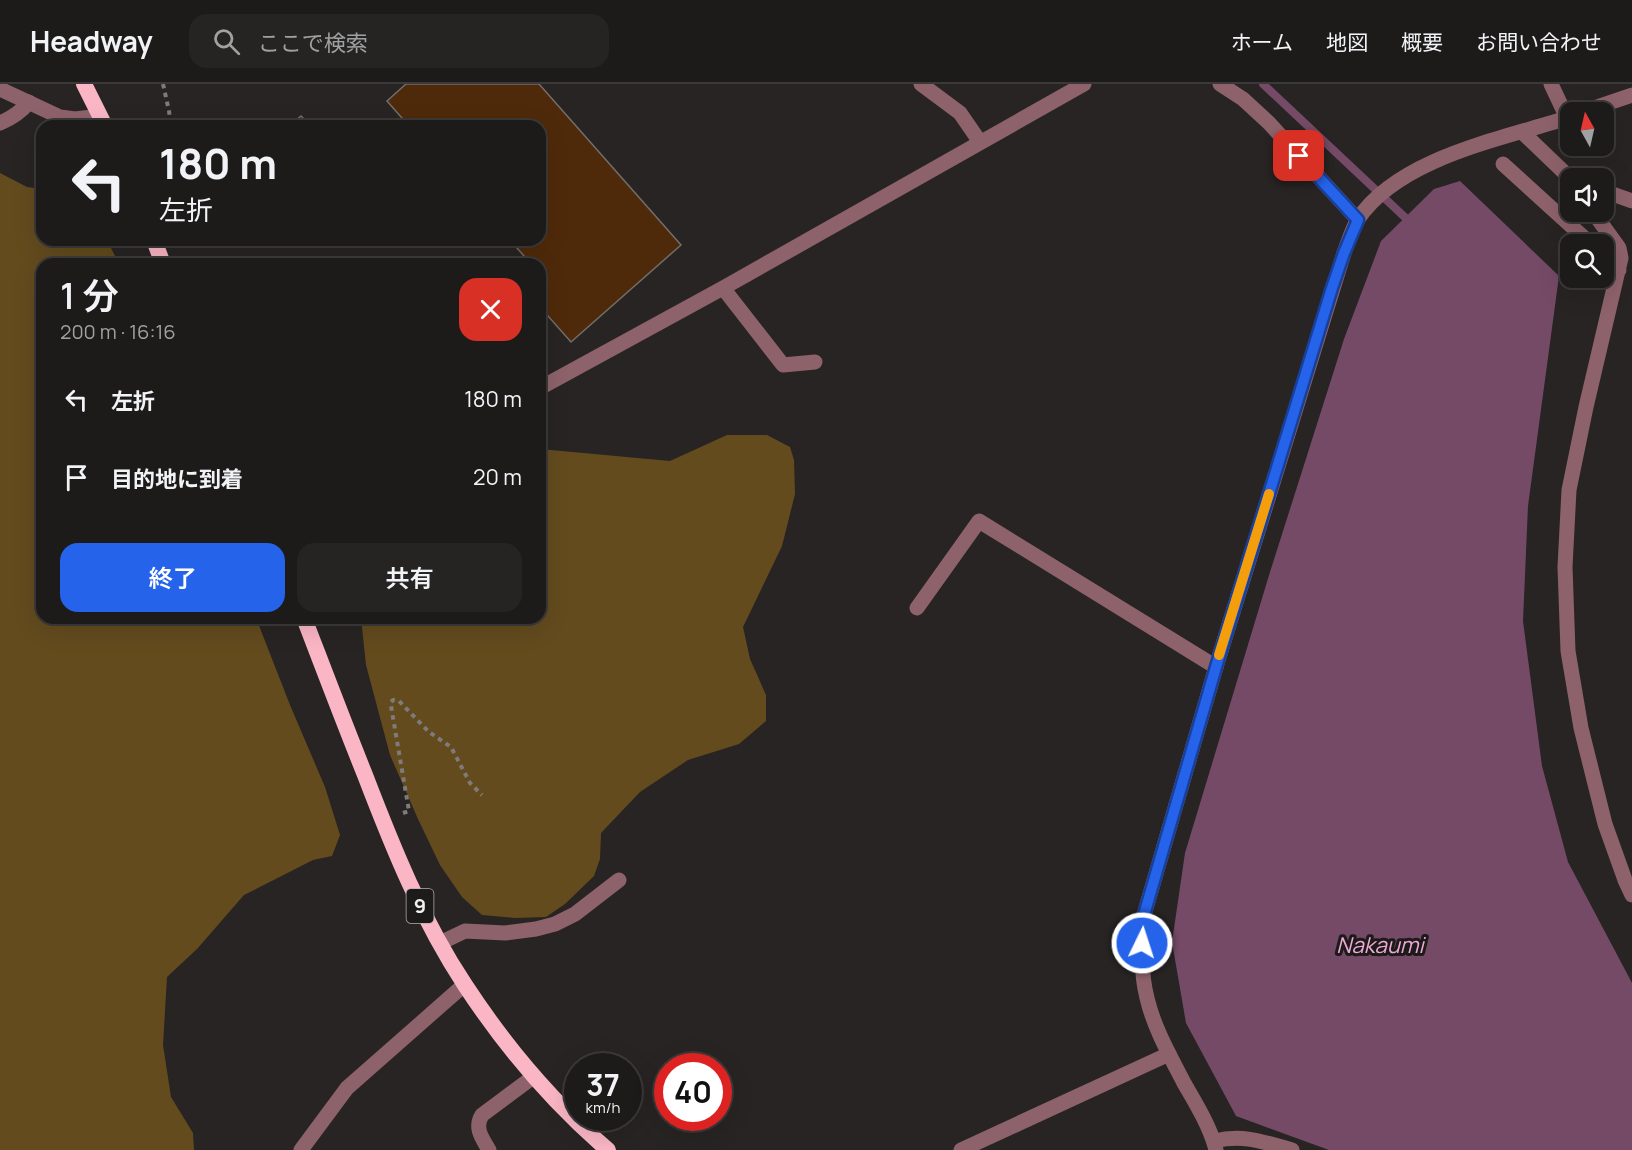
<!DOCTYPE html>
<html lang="ja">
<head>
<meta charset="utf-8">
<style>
  body { margin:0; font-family:Manrope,"Noto Sans JP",sans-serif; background:#252423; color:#f1f3f6; height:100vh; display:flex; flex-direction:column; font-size:22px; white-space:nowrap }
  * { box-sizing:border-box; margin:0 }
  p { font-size:20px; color:#a0a1a2 }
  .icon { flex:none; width:33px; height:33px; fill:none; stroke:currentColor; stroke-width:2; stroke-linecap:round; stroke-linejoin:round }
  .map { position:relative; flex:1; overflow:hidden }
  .drawer { position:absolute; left:36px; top:174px; width:510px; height:366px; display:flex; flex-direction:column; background:#1d1b1a; border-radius:18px; box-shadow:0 6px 24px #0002,0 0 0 2px #3b3939 }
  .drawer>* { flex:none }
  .top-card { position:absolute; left:36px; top:36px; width:510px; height:126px; border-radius:18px; box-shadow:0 6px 24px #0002,0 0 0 2px #3b3939; background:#1d1b1a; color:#f1f3f6; overflow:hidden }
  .needle { width:39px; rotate:352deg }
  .buttons { position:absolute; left:1560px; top:18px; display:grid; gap:12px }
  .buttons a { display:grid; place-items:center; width:54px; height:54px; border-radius:12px; background:#1d1b1a; box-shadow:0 6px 24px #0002,0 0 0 2px #3b3939; font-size:30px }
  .speed { position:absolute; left:564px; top:969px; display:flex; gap:12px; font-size:30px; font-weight:700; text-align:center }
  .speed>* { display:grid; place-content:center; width:78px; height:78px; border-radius:50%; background:#1d1b1a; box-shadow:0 6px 24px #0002,0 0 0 2px #3b3939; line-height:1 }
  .speed small { font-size:15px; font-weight:400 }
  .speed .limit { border:9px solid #d22; background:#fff; color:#111 }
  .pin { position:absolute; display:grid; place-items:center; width:51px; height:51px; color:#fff; margin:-26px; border-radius:12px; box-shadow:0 3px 9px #0006 }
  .me { position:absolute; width:66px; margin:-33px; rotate:4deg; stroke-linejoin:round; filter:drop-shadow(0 0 4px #0008) }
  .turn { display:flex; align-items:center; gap:21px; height:126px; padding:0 24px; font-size:27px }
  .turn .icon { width:78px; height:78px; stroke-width:2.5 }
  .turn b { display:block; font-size:42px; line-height:51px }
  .round { display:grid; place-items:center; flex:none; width:63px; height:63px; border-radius:18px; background:#252423 }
  .overview { display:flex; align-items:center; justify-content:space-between; height:102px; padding:0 24px }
  h1 { font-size:36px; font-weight:600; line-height:45px }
  .action { display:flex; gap:12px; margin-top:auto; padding:12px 24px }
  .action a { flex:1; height:69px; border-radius:18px; background:#2563eb; color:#fff; font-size:24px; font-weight:600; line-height:69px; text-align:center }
  .action a+a { background:#252423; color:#f1f3f6 }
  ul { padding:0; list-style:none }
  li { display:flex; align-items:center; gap:18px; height:78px; padding:0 24px }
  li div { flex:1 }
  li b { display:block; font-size:22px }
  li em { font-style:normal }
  header { display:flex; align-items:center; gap:36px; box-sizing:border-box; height:84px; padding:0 30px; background:#1d1b1a; border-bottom:2px solid #3b3939 }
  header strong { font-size:28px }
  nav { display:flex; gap:33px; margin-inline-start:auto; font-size:21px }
  .search { width:420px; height:54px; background:#252423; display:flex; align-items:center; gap:15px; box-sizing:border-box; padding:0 21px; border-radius:18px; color:#a0a1a2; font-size:22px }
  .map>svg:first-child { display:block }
  .forest { fill:#634b1e }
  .water { fill:#754a66 }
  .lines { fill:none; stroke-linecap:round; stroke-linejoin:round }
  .stream { stroke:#754a66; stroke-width:8 }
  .building { fill:#4f2a0a; stroke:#716e6b; stroke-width:1.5 }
  .path { stroke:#7e7b7a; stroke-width:4; stroke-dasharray:4.5 4.5; stroke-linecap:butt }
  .service { stroke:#8e626b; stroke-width:15 }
  .minor { stroke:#8e626b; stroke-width:15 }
  .tertiary { stroke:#8e626b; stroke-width:15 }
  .trunk { stroke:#fab6c4; stroke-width:16 }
  .route-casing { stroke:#184099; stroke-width:15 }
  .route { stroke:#2563eb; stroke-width:10 }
  .slow { stroke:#f59e0b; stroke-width:10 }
  .labels { text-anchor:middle; stroke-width:6; stroke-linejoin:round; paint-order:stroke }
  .shield { fill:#1d1a1a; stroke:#b2b0af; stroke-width:1.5 }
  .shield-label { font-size:20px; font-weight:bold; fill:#f2f0ef }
  .water-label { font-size:22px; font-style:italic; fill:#eea8d5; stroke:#1d1a1a }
</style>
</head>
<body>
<header>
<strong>Headway</strong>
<div class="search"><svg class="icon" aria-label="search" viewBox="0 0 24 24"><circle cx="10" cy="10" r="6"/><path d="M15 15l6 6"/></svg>ここで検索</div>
<nav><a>ホーム</a><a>地図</a><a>概要</a><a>お問い合わせ</a></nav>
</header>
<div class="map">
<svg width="1632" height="1066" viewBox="0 0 1632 1066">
  <rect width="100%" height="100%" fill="#272423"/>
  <!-- forest -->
  <path class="forest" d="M0,89L27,103L42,105V156H107L119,180H42V534H255L258,539L290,621L325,703L340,751L332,772L313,776L244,811L197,865L167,893L163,961L171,1013L193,1049L194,1066H0Z
    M727,351H767L790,363L794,376L795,410L782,462L743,543L750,575L766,611V637L739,660L688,676L640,708L601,749L600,775L594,792L565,820L546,833L515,834L482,831L462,813L440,781L418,735L390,671L366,581L361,534H540V365L670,377Z"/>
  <!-- water -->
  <path class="water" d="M1460,97L1559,192L1528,422L1523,537L1542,682L1568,778L1632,899V1066H1329L1236,1032L1186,939L1172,858L1185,769L1270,488L1344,255L1381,157L1434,105Z"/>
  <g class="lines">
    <!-- stream -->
    <path class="stream" d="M1263,0L1411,139"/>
  </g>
  <!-- building -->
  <path class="building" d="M406,0H539L681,161L571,258L540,223V180H531L510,156H540V42H409L387,17Z
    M301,32L311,42H289Z
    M349,156H362L355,162Z"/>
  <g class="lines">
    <!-- path -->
    <path class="path" d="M163,0L169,27L171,42
      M403,729L409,727L391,622V618L393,616L399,617L429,648L451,663L470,699L482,711"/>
    <!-- service -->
    <path class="service" d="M0,39C12,34 21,28 29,18
      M1503,80L1591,160
      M1593,128L1619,164L1621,174L1586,323L1569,406L1565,483L1568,567L1581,644L1605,740L1625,796L1632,811
      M1604,172L1619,186
      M440,859L465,847L505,849L536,845L555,840L575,830L619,796"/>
    <!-- minor -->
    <path class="minor" d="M921,0L960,29L980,58
      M1220,0L1243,15L1269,39L1358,136
      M1551,0L1567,34
      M0,5L60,33L75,35L100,32
      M1522,48L1569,93L1574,94
      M1604,107L1632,117
      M723,204L783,281L815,278
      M540,304L723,204L1084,0
      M917,524L979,437L1216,583
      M1214,1057C1245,1050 1263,1058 1292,1066
      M301,1066L347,1004L464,901
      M489,1066C482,1054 474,1044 482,1031L533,993
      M961,1066L1169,970"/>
    <!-- tertiary -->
    <path class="tertiary" d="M1582,28L1632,11
      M1216,1066C1210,1042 1196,1020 1184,999C1170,972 1154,944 1147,914C1140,887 1142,858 1144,831L1216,583L1344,169C1348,159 1352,145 1358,135C1400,73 1503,55 1570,33"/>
    <!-- trunk -->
    <path class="trunk" d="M84,0L105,42
      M154,156L163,180
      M304,534C324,586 344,639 365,691C393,764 422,836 465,901C505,962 552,1018 608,1066"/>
  </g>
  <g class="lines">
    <!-- route casing -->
    <g class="route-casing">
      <path id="route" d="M1142,859L1144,831L1216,583L1332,204L1344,169L1358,136L1299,72"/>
    </g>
    <!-- route -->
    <use href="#route" class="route"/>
    <!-- slow -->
    <path class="slow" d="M1219,571L1269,410"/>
  </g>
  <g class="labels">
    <!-- shield labels -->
    <rect class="shield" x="406.5" y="805" width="27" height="34" rx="4.5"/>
    <g class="shield-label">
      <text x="420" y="829">9</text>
    </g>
    <!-- water labels -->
    <g class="water-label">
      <text x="1380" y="869">Nakaumi</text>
    </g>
  </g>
</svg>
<div class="buttons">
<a><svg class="needle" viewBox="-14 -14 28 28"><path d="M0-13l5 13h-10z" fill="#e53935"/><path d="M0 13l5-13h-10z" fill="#a0a1a2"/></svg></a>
<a><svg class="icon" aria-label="sound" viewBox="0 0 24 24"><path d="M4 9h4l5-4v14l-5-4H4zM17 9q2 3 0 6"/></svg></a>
<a><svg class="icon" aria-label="search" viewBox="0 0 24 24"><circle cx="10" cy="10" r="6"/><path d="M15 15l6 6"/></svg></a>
</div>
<div class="speed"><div>37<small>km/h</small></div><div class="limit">40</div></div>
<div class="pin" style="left:1299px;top:72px;background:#d93025"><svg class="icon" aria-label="arrive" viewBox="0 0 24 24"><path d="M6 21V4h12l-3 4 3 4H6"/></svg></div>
<svg class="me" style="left:1142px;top:859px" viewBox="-20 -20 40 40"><circle r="17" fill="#2563eb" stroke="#fff" stroke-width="3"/><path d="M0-11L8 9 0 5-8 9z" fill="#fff"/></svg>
<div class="top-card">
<div class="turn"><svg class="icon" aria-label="left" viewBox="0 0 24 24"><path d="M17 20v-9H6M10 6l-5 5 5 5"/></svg><div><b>180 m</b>左折</div></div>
</div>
<section class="drawer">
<div class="overview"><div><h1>1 分</h1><p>200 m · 16:16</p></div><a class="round" style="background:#d93025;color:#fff"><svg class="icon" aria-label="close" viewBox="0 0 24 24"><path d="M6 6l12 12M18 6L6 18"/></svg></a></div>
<ul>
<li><svg class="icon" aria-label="left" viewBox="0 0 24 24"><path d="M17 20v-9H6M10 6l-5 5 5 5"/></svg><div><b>左折</b></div><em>180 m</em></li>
<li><svg class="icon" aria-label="arrive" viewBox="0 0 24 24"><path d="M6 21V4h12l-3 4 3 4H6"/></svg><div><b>目的地に到着</b></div><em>20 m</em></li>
</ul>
<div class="action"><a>終了</a><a>共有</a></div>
</section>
</div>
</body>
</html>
